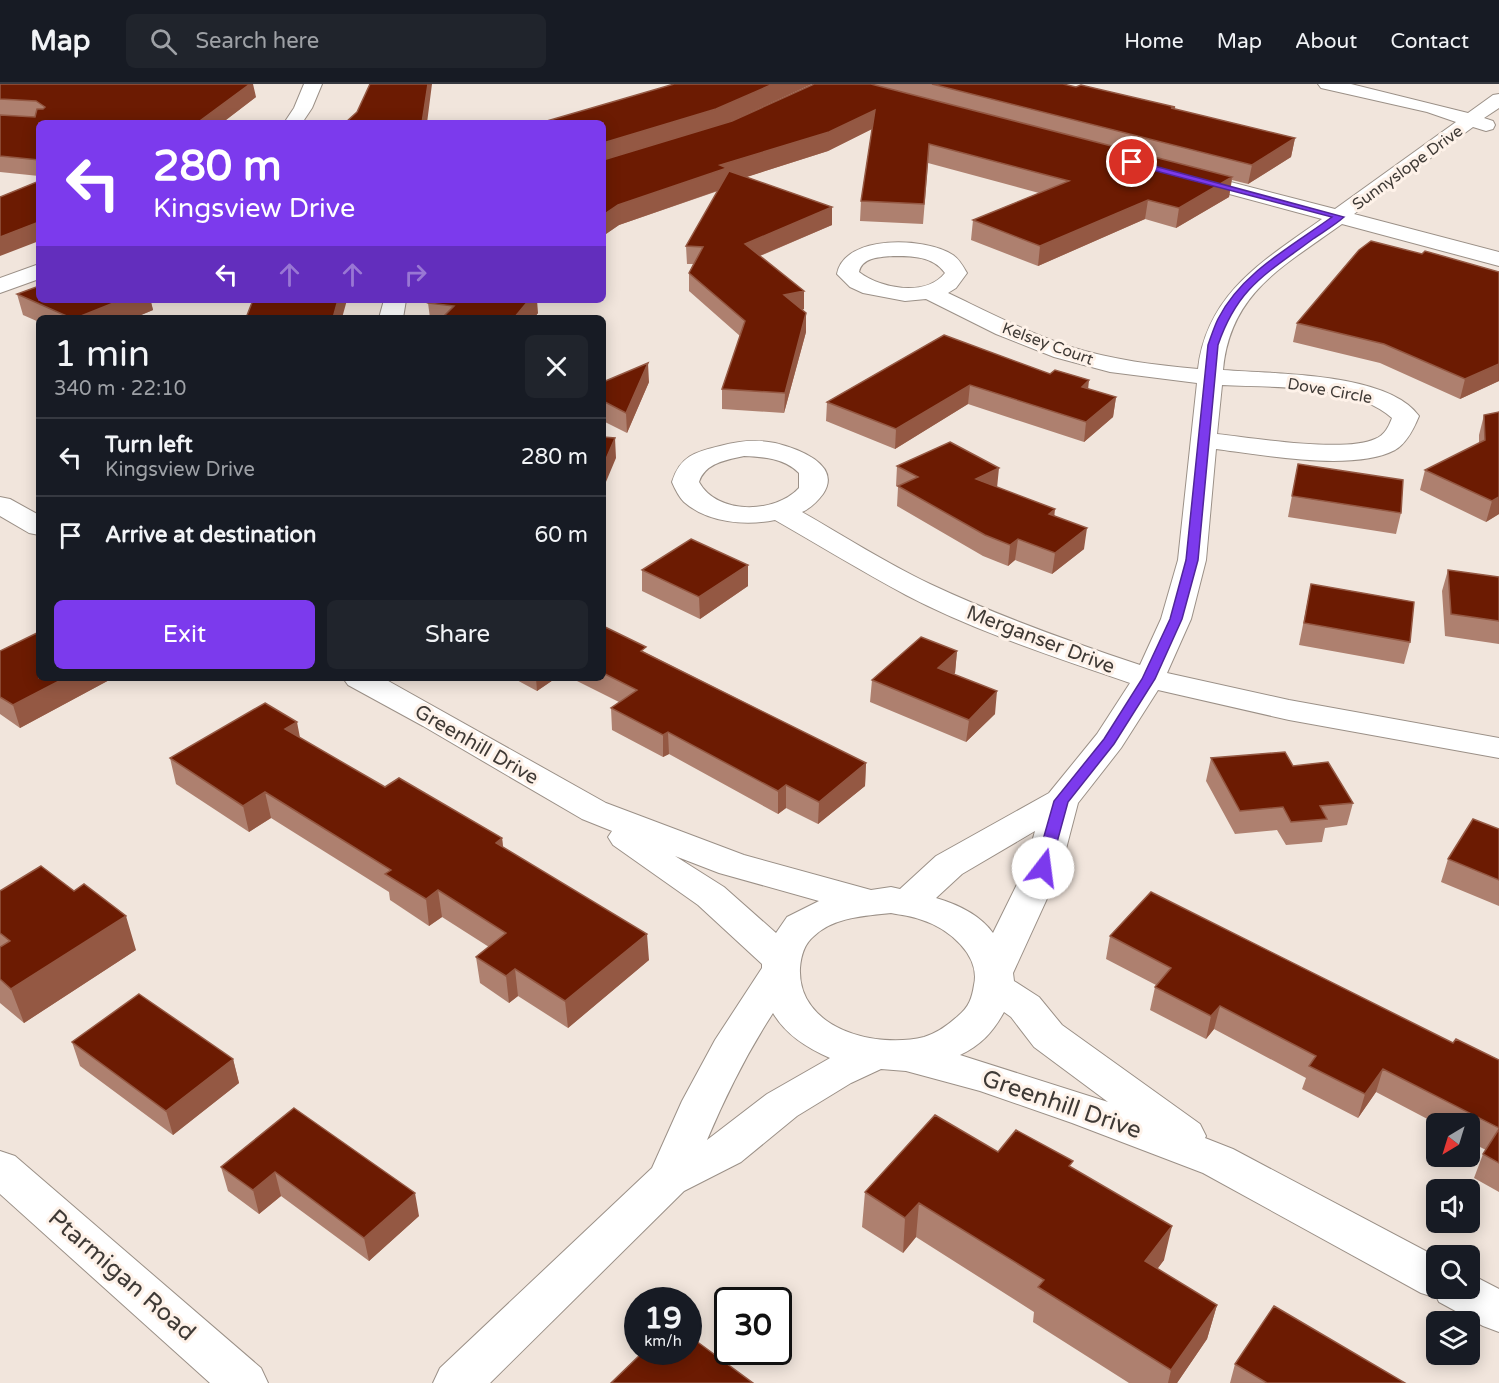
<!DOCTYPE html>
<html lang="en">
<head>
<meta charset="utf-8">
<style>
  body { margin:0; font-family:"Varela Round",sans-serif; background:#20242c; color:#f1f3f6; height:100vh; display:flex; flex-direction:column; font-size:22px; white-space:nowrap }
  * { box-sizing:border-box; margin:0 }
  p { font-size:20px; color:#9ea1a6 }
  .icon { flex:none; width:33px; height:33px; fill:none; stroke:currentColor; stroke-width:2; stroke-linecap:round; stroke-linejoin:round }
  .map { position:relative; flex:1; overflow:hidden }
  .side { position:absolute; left:36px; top:231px; width:570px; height:366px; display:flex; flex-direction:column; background:#171b24; border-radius:9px; box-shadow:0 3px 15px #0003 }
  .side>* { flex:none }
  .top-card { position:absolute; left:36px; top:36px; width:570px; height:183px; border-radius:9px; box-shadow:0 3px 15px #0003; background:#7c3aed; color:#fff; overflow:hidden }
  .needle { width:39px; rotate:218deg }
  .tools { position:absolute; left:1426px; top:1029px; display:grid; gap:12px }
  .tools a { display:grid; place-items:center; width:54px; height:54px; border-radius:9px; background:#171b24; box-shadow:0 3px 15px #0003; font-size:30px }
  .speed { position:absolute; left:624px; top:1203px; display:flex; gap:12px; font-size:30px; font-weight:700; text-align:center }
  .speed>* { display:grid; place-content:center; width:78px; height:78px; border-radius:50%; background:#171b24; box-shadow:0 3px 15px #0003; line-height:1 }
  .speed small { font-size:15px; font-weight:400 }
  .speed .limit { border:3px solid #111; border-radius:9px; background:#fff; color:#111 }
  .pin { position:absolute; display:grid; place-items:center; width:51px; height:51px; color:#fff; margin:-26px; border:3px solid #fff; border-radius:50%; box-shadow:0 2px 6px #0007 }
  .me { position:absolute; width:66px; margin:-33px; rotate:15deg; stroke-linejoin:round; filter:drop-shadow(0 0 4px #0008) }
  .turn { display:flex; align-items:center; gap:21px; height:126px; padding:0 18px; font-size:27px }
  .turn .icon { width:78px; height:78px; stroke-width:2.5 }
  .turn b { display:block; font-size:42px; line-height:51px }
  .lanes { display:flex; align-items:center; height:57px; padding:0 18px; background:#0003; justify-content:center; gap:30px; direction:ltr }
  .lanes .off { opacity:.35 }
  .round { display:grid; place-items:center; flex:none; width:63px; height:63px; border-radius:9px; background:#20242c }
  .headline { display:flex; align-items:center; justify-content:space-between; height:102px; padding:0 18px }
  h1 { font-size:36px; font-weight:600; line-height:45px }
  .cta { display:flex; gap:12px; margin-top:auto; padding:12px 18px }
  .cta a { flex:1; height:69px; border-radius:9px; background:#7c3aed; color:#fff; font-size:24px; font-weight:600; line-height:69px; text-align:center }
  .cta a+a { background:#20242c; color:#f1f3f6 }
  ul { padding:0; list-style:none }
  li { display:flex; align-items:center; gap:18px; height:78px; padding:0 18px; border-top:2px solid #363941 }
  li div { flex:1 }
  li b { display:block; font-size:22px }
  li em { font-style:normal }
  header { display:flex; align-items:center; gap:36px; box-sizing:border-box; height:84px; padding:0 30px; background:#171b24; border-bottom:2px solid #363941 }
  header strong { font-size:28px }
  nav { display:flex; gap:33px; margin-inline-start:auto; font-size:21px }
  .search { width:420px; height:54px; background:#20242c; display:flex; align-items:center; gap:15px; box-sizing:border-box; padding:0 21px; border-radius:9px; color:#9ea1a6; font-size:22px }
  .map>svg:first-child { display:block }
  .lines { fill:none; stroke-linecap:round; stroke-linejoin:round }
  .street-casing { stroke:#9b9087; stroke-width:2 }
  .street { fill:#fff; fill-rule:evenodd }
  .wall { fill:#ae806f }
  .shaded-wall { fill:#945843 }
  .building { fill:#6c1b02; stroke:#945843; stroke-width:1.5 }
  .route { fill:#7c3aed; stroke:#51269a; stroke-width:1.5 }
  .labels { text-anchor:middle; stroke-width:6; stroke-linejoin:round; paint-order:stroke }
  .far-street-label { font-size:16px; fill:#3f3a36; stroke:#fef2e9 }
  .street-label { font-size:20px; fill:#3f3a36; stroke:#fef2e9 }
  .near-street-label { font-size:24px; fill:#3f3a36; stroke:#fef2e9 }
</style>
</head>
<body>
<header>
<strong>Map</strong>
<div class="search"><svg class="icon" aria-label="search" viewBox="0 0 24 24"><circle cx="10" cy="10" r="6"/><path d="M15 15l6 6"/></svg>Search here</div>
<nav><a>Home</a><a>Map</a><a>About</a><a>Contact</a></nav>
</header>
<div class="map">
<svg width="1499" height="1299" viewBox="0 0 1499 1299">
  <rect width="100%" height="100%" fill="#f1e5dc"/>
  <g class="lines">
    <!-- street casing -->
    <g class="street-casing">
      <path id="street" d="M304,0H322L312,24L302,39H284L294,24Z
        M1318,0H1351L1468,29L1493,11L1499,10V24L1484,34L1493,37L1495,41L1493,45L1486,47L1473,43L1354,130L1499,168V182L1342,140C1284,182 1230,208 1223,286C1273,290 1388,288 1419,332C1414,344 1407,359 1395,366C1353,388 1263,371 1216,365L1206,476L1191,535L1167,589L1289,616L1499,654V674L1289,636L1158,606L1121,664L1078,719L1061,784L1013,889L1014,897L1039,913L1062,941L1200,1040L1206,1052L1205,1054L1233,1065L1437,1173V1204H1470V1190L1499,1205V1248L1483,1242L1439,1218L1437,1214L1421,1209L1203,1089L1072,1039L980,1007L906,987L881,985L851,999L797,1032L741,1078L684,1107L490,1299H433L440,1284L652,1084L682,1017L715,956L762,884V880L698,821L613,761L608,753L612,747L582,735L423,642L348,601L343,594H383L606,719L744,771L871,806L891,803L900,805L936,772L1049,709L1097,650L1130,599C1055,573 977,548 906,511C861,487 819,461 775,436C746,442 708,439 684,418C679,413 675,405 672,398C680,372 695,368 720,362C739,357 756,355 775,359C796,364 843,380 823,410C817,418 811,424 802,428C844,452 886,479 930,500C998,532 1068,557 1140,581L1161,535L1178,476L1197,299L1110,288L1054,273L996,250L926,215L905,217L863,209L850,203L837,190C844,150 926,153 953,171C959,175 963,182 967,189L956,204L948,209C988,228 1028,249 1071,263C1112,276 1156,281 1198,285C1207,208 1265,176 1322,135L1181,97L1178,93L1181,89L1188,87L1335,125L1456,38L1427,28L1321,4ZM893,172C912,172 933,172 945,189C926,213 881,205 859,188C862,173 881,173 893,172ZM1222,301C1272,304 1353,299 1392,334C1389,342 1385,351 1375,355C1345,369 1253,354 1217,350ZM744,372C764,373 784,374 799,389V404C775,430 717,431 699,398C705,379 726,376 744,372ZM1035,747L1025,784L993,849C980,831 957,820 936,814L962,790ZM675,772L719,789L819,817L787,833L776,849L724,803ZM891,829C901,831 912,832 922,836C948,844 981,871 974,901C972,914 969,923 958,932C948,941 937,949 924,953C876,965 797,945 800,884C801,872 804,860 814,852C834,833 865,832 891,829ZM1004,928L1011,933L1034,963L1108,1018L960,971C981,961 993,948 1004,928ZM773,929C786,951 807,964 830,974L767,1010L707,1056C726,1011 747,969 773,929Z
        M39,180V195L0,209V194Z
        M384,216H406L403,234H379Z
        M0,413L10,415L39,431V451L29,449L0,432Z
        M0,1067L15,1072L261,1284L268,1299H210L0,1110Z"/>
    </g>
    <!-- street -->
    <use href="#street" class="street"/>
  </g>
  <!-- wall -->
  <path class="wall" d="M0,0L256,13L222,39H39V92L0,88V31L35,33L0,31Z
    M812,0L727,39L814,0H1063L1175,23L1174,25L1295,54L1291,73L1248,100L1232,96L1229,113L1176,144L1145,135L1038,182L971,156L973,136L1039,109L928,79L923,140L860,137L861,117L872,45L828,67L746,93L832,141L760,172L804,207V225L802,226L806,248L784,329L722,325V305L740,252L689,207V189L693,180H687L686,162L718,107L619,141L603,152V39Z
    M1422,170L1499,188V297L1460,315L1380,279L1293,258L1297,239Z
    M17,210L151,218L153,226L134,234H39V238L23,231Z
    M428,219L538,229L534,234H430Z
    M944,251L1088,305L1116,313L1113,333L1084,358L968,320L895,365L826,337L827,318Z
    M603,298H649L627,349L603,337Z
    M1484,331L1499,430L1486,438L1420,406L1425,386L1479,359V351Z
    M1298,380L1401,429L1396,450L1288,433Z
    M897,382L997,403L1055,432L1084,465L1052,490L1015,476L1008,482L983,472L897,422L898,403L896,402Z
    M748,481V502L700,535L642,507V486Z
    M1448,486L1499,493V560L1445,552L1442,507Z
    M1311,500L1410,558L1404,580L1299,561Z
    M603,542L646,569L866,679L865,702L818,740L786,724L778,730L669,670L663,673L612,646L611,624L619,618L571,594H603Z
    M0,567L39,594H113L20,644L0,630Z
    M957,567L955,589L954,590L995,630L966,658L870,618L872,596Z
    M513,594H556L537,607Z
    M300,654L385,703L502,754L503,763L649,876L568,944L518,912L509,919L480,899L476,873L489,863L442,833L429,842L390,816L389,808L271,734L249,748L176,700L170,674Z
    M1211,674L1293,682L1353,719L1347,741L1325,744L1322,758L1286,761L1277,746L1235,750L1206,697Z
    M1499,745V822L1441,798L1448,775Z
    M0,807L136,866L24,939L0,919Z
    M1110,852L1453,959L1499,976V1108L1474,1094L1483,1070L1486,1066L1470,1058V1040H1437L1376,1008L1358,1034L1302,1005L1306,994L1214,945L1206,955L1150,926L1155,903L1156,901L1106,875Z
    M72,958L233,975L239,999L173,1051L80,982Z
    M294,1024L419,1132L369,1177L281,1112L259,1130L228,1107L221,1083Z
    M998,1068L1072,1084L1164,1176L1157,1185L1217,1221L1207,1255L1177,1299H1129L1033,1238L1034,1228L916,1153L903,1169L862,1143L865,1108Z
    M1235,1280L1405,1299H1230Z"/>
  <!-- shaded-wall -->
  <path class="shaded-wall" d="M250,0H253L256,13L222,39H197Z
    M428,0H432L427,39H422Z
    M773,0H812L716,44L603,79V59Z
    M875,26L874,44L828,67L728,99V103L619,141L603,152V131L618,121L720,81Z
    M1295,54L1291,73L1248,100L1252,81Z
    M1232,93L1229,113L1176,144L1179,124Z
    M1148,116L1145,135L1038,182L1040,162Z
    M832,123V141L745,178V160Z
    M39,138V157L0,172V153Z
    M804,207V225L783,230L784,211Z
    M121,216H156L151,218L153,226L134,234H76Z
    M338,216H347L342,234H333Z
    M523,216H537L538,229L534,234H514Z
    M806,229V248L784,329L785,309Z
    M648,279L649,298L627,349L626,329Z
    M1499,280V297L1460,315L1465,295Z
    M1089,296L1087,316L1082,303Z
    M970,301L968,320L895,365L896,345Z
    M1116,313L1113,333L1084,358L1086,338Z
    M615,354L616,374L603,405V382Z
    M999,384L997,404L976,395Z
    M1499,413V430L1486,438L1492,417Z
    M1055,425L1053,446L1049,430Z
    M1087,444L1084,465L1052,490L1055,469Z
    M1018,455L1015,476L1008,482L1010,461Z
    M748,481V502L700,535L699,513Z
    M957,567L955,589L937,606L938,584Z
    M65,594H113L20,644L13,621Z
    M536,594H556L537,607Z
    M997,607L995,630L966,658L969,636Z
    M297,638L302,664L285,645Z
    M668,648L669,670L663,673V651Z
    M866,679L865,702L818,740L819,718Z
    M786,701V724L778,730V707Z
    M265,708L271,734L249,748L243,722Z
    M502,754L505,781L496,759Z
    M438,806L442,833L429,842L426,815Z
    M126,832L136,866L24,939L11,905Z
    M647,850L649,876L568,944L565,917Z
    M515,885L518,912L509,919L506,892Z
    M1220,922L1214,945L1206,955L1211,932Z
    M233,975L239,999L173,1051L166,1027Z
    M1383,985L1376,1008L1358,1034L1365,1010Z
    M275,1088L281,1112L259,1130L253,1106Z
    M415,1109L419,1132L369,1177L364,1154Z
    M919,1119L916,1153L903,1169L905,1134Z
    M1172,1142L1164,1176L1137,1212L1145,1177Z
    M1217,1221L1207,1255L1177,1299H1168L1171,1286Z"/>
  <!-- building -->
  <path class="building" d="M0,0H250L197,39H39V76L0,72V31L35,33L37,25H43L45,23L36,17L0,15Z
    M370,0H428L422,39H345L357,28Z
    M674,0H773L716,25L603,59V39H540Z
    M814,0H871L1232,93L1179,124L1148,116L1040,162L973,136L1069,97L929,60L924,120L861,117L875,26L829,48L720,81L727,84L618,121L603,131V76L732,37Z
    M932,0H1063L1076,3L1081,1L1175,23L1171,24L1295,54L1252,81Z
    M729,87L832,123L745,160L804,207L784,211L806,229L785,309L722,305L745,237L689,189L703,163L686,162Z
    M39,97V138L0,153V113Z
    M1371,157L1422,170L1425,167L1499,188V280L1465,295L1384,260L1297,239L1359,166Z
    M39,202V216H121L76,234H71L17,210Z
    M253,216H338L333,234H246Z
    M431,216H529L514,234H442L454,222L428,219Z
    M944,251L1050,290L1055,286L1089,296L1082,303L1116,313L1086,338L970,301L896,345L827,318Z
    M648,279L626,329L603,317V298Z
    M1499,328V413L1492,417L1425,386L1485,356L1484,331Z
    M603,353L615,354L603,382Z
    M950,358L999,384L976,395L1055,425L1049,430L1087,444L1055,469L1018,455L1010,461L985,451L898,402L918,393L897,382Z
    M1298,380L1403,396L1401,429L1292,412Z
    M691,455L748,481L699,513L642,486Z
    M1448,486L1499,493V537L1451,530Z
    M1311,500L1414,518L1410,558L1304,539Z
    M603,542L646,563L641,567L866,679L819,718L786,701L778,707L668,648L663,651L611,624L637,606L603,589Z
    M39,548V594H65L13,621L0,613V567Z
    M921,553L957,567L938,584L997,607L969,636L872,596Z
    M265,619L297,638L285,645L385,703L399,694L502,754L496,759L647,850L565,917L515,885L506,892L476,873L506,849L438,806L426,815L385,790L391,786L265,708L243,722L170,674Z
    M1285,668L1293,682L1328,678L1353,719L1320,722L1327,735L1291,738L1283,723L1240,727L1211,674Z
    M1473,735L1499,745V796L1448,775Z
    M41,782L74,807L84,800L126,832L11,905L0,895V863L10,857L0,849V807Z
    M1151,808L1453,959L1456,955L1499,976V1044L1383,985L1365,1010L1309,982L1316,972L1220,922L1211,932L1155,903L1171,884L1110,852Z
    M139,910L233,975L166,1027L72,958Z
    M294,1024L415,1109L364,1154L275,1088L253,1106L221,1083Z
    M935,1031L998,1068L1016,1046L1073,1077L1069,1082L1172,1142L1145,1177L1217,1221L1171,1286L1038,1203L1044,1196L919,1119L905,1134L865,1108Z
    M1499,1045V1079L1483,1070Z
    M1274,1222L1405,1299H1267L1235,1280Z
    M688,1251L753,1299H611L643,1268H688Z"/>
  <!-- route -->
  <path class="route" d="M1132,76L1344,133C1335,141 1323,148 1313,155C1266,190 1238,203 1218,261L1198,476L1182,535L1155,595L1114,660L1068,718L1050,784L1043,789L1035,784L1054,717L1104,655L1142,595L1170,535L1186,476L1208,261C1211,253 1214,243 1218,235C1241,189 1292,162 1332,133L1129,80V77Z"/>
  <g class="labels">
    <!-- far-street labels -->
    <g class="far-street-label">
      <text transform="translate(1407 83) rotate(-36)" y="6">Sunnyslope Drive</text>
      <text transform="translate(1048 259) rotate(20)" y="6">Kelsey Court</text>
      <text transform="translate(1330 306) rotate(10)" y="6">Dove Circle</text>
    </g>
    <!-- street labels -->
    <g class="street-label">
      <text transform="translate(1041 555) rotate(21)" y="7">Merganser Drive</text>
      <text transform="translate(477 660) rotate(30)" y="7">Greenhill Drive</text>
    </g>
    <!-- near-street labels -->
    <g class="near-street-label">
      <text transform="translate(1062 1020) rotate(19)" y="8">Greenhill Drive</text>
      <text transform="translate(122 1191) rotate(41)" y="8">Ptarmigan Road</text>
    </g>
  </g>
</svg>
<div class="tools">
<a><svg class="needle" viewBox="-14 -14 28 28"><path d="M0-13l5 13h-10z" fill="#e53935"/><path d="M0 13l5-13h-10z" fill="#9ea1a6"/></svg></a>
<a><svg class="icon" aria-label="sound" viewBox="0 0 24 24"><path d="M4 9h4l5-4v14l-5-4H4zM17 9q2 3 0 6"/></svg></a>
<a><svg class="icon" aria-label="search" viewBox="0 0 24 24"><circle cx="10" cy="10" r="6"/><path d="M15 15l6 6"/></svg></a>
<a><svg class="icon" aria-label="layers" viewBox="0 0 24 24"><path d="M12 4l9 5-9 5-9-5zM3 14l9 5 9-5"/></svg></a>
</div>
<div class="speed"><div>19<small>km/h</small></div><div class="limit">30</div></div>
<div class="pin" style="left:1132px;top:78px;background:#d93025"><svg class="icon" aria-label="arrive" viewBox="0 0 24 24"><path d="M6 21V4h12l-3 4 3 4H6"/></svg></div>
<svg class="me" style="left:1043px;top:784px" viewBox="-20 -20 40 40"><circle r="19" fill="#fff"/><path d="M0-13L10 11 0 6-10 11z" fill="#7c3aed"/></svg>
<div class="top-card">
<div class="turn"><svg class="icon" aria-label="left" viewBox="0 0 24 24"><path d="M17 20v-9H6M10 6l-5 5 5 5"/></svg><div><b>280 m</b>Kingsview Drive</div></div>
<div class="lanes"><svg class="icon" aria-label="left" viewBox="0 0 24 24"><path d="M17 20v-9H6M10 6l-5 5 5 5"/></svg><svg class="icon off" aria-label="ahead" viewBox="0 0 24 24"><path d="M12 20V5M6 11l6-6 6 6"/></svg><svg class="icon off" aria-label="ahead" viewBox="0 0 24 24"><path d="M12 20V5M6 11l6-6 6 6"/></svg><svg class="icon off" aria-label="right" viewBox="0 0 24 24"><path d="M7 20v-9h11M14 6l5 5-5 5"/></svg></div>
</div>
<section class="side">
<div class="headline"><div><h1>1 min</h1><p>340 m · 22:10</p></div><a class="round"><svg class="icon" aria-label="close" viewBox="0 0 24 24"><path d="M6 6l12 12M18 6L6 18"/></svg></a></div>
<ul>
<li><svg class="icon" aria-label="left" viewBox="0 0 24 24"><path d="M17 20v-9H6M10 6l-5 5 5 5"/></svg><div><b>Turn left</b><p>Kingsview Drive</p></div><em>280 m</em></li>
<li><svg class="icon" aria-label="arrive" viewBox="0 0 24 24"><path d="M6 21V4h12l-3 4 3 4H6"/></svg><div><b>Arrive at destination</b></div><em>60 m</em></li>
</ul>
<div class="cta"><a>Exit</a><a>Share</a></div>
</section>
</div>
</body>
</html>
